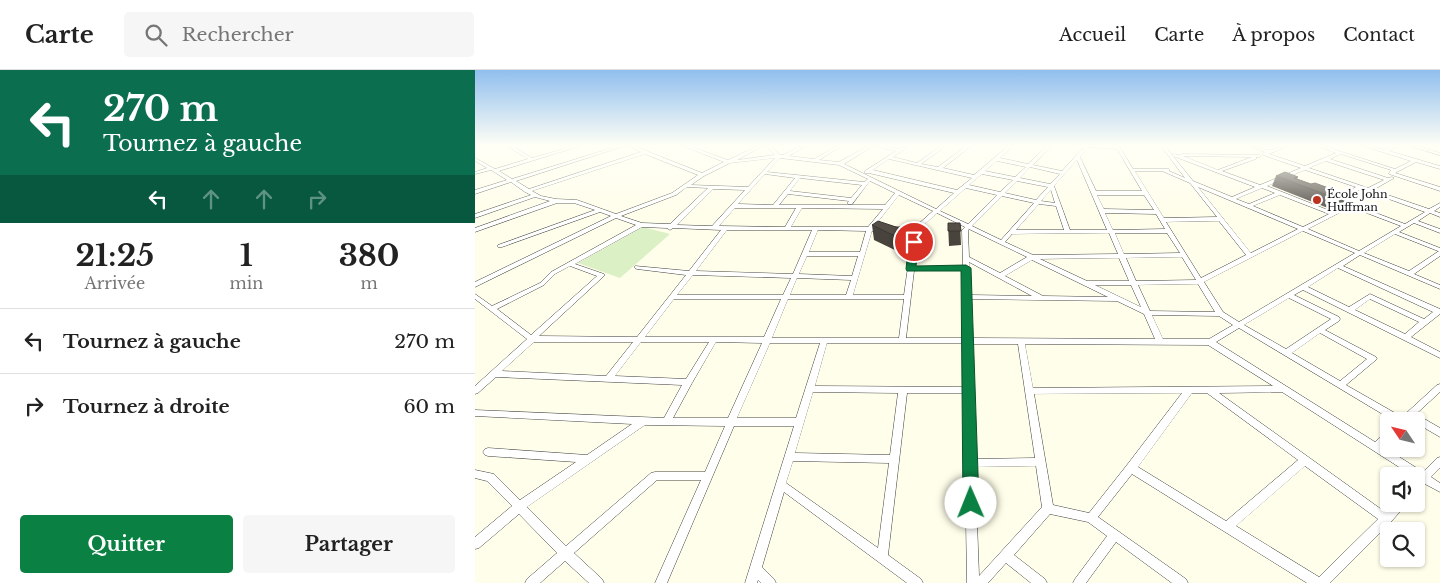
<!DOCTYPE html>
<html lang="fr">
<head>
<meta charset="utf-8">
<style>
  body { margin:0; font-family:"Libre Baskerville",serif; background:#f6f6f6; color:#222; height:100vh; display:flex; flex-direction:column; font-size:19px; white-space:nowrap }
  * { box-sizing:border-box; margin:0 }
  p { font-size:16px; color:#767676 }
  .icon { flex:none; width:28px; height:28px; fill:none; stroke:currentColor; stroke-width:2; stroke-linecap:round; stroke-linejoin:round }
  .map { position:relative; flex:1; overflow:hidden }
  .details { display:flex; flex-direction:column; background:#fff; width:475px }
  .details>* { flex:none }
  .hud { background:#0b6e4f; color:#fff; overflow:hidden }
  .needle { width:32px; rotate:305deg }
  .tools { position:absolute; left:905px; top:342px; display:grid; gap:10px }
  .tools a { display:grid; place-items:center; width:45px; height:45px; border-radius:5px; background:#fff; box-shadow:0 1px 4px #0004; font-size:25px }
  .pin { position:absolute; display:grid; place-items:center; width:42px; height:42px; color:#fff; margin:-21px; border:2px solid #fff; border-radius:50%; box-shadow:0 1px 5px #0007 }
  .me { position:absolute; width:55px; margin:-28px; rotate:359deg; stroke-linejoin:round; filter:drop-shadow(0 0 4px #0008) }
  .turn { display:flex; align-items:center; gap:18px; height:105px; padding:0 20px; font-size:22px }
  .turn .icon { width:65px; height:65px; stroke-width:2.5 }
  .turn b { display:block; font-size:35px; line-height:42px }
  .lanes { display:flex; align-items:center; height:48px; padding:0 20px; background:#0003; justify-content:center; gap:25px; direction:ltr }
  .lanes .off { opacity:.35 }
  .eta { display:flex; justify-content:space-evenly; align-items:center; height:85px; text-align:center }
  .eta b { font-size:30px; font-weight:700; line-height:35px }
  .primary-button { display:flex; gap:10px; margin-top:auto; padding:10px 20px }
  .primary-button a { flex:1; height:58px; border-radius:5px; background:#0b8043; color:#fff; font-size:20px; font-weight:700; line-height:58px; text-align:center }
  .primary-button a+a { background:#f6f6f6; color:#222 }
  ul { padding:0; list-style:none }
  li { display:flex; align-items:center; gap:15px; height:65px; padding:0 20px; border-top:1px solid #e0e0e0 }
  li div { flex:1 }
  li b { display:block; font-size:19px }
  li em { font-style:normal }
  header { display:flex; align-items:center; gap:30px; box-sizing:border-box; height:70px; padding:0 25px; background:#fff; border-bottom:1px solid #e0e0e0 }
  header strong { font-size:24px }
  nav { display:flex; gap:28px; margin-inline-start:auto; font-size:18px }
  .search { width:350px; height:45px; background:#f6f6f6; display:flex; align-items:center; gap:12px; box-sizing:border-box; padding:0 18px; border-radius:5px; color:#767676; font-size:19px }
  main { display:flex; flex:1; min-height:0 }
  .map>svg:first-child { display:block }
  .pitch { fill:#dbf1c5 }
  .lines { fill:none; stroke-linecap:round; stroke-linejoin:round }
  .street-casing { stroke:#3e3e3e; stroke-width:1 }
  .street { fill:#fff; fill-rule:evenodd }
  .wall { fill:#48433d }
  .shaded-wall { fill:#3b3732 }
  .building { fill:#544e47; stroke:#3b3732 }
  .route { fill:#0b8043; stroke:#07532c }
  .poi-dot { fill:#be3121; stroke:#fff; stroke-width:2 }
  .labels { text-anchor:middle; stroke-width:5; stroke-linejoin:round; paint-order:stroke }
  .far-poi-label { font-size:11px; fill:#0b0b0b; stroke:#fff; text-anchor:start }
</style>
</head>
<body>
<header>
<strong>Carte</strong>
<div class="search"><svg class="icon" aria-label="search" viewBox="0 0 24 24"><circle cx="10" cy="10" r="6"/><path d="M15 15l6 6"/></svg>Rechercher</div>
<nav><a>Accueil</a><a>Carte</a><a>À propos</a><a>Contact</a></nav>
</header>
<main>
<section class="details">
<div class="hud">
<div class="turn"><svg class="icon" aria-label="left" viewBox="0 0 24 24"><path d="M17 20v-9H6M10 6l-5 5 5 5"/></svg><div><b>270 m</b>Tournez à gauche</div></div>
<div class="lanes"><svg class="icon" aria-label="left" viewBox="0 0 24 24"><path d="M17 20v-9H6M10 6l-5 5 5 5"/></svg><svg class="icon off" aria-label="ahead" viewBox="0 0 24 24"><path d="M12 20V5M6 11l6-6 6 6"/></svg><svg class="icon off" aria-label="ahead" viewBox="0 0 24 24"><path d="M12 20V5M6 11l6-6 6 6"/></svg><svg class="icon off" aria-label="right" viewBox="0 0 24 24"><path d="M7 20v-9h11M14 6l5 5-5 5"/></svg></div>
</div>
<div class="eta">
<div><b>21:25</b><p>Arrivée</p></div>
<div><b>1</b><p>min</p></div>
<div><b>380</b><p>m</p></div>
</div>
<ul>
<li><svg class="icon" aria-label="left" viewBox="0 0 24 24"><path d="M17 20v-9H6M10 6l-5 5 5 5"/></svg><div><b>Tournez à gauche</b></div><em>270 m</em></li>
<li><svg class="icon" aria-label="right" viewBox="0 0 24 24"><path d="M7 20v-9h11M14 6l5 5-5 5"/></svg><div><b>Tournez à droite</b></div><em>60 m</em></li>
</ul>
<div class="primary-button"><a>Quitter</a><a>Partager</a></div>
</section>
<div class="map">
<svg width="965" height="513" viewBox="0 0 965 513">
  <rect width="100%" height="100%" fill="#fffeea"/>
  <!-- pitch -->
  <path class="pitch" d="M168,157L195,164L145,208L103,193Z"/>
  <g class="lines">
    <!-- street casing -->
    <g class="street-casing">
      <path id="street" d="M32,76H37L57,88L99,76H105L24,101L37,109L143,76H149L41,111L54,119L166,82L153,76H159L227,103L249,92L208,76H214L253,90L283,76H288L262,90L300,85L291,76H296L305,85H308L326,76H331L314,86L339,89L362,76H367L344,90L364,92L393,76H398L369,94L461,139L479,123L394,103H390V101L421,81L399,76H407L424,79L429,76H434L418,87L442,93L466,76H471L446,94L463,97L491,76H496L468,98L499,105L533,76H538L525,88L553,94L572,76H576L558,95L587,101L610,76H644L658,99H694V101L710,108L686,76H690L718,111L757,127L780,117L698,86V84L705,85L707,84L785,85V87H781V89L747,101L785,115L826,98L788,85V83L790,82L774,76C781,76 789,81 796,80C802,79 807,76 813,76L794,84L830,96L861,83L842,76H848L920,99L936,91L888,76H895L909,80L918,76H923L914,81L965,96V99L941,92L920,103L965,117V121L914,104V103L916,100L866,84L855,89L913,108L917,107L919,108L898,120L954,139L965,133V137L959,141L965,143V147L955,143L943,151L965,159V163L939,153L924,162L965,178V186L939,204L965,215V219L885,185L868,196L965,239V244L936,267L965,282V288L828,220L819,225L864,247L865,249L864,251L850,260L901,287L902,289L871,315L927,347L962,315L965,314V322L941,344L965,358V367L941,353V351L935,350L934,351H919L764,258L741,272L900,372L911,362L914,361V371L907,376L948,402L962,388L965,387V398L956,407L965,413V422L950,414L945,419L941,420V406H938L807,322L744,323L910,442L918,434H930L929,437L915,453L855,513H832L657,404L623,447L711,509L713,513H697L641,472L611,513H598L600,509L632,466L613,452L575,444L539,485L570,509L572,513H556L531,493L513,513H492L489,323H432L413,485L446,509L448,513H432L309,422L287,497L299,509L301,513H286L283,510L282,513H270L319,356H259L192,513H180L226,410H182L99,483L127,509L129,513H114L90,491L65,513H50L52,509L82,483L44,444L4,478L0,479V467L37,436L12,411L0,408V400L19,404L45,430L101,392L13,386L10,385L8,382L10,379L13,378L112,385L157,354L0,346V340L189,348L207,315L21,307L3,323L0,324V316L52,269L0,229V224L17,236L65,213L76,202L161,155L141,148L0,217V212L136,146L125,142L27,177H23V175L120,140L99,133H82L0,162V158L75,131L60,127L0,148V144L56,125L50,122L36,112L0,124V120L32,110L16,100L0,104V102L12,98L0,91V88L20,99L53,89ZM613,77L642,79L667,121H621L605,87ZM170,84L223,105L197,123L141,144L102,130L81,129L66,126L57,121ZM708,86L777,87L743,100ZM300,88L273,117L216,115L229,106L255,93ZM305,88L364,95L393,109L389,112L292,102ZM414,89L497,108L482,120L398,100ZM602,90L632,160H595L579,116ZM522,91L551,97L540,107L510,101ZM851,91L909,110L893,118L834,98ZM555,97L585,104L575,114L545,108ZM830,100L881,117L861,128V130H865L886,119L950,142L930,154L872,132L869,134L871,135L858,142L792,116ZM660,101H687L715,113L742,147L689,148ZM290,104L320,108L298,135L263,134ZM507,104L538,110L525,122L494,115ZM325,108L387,115L376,128L315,121ZM395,111L420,123L410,135H304L313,124L374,131L372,133L373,134H377ZM542,111L573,117L561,130L530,123ZM212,117L233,118L195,154L167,153L146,146L201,125ZM723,117L823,159L776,183ZM491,118L522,125L493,154L465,141ZM787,118L800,123L774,134L761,129ZM238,119L270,120L237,156L202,155ZM576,120L580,133L566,131ZM424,125L458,141L440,157H399ZM622,125H669L679,140L629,139ZM805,125L854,144L828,157L778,136ZM527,126L559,133L526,170L497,156ZM564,134L581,136L589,160H541ZM876,137L926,156L884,181L833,159ZM260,138H321L310,157L244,156ZM327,138L408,139L393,157H316ZM462,143L490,157L487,160L488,196L439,197L444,160ZM630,143L681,144L690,159L638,160ZM744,151L771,185L726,208L691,152ZM167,157L192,158L195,160L198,158L246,160L214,201L160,196L159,197L160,198L162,199L211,205L162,267L64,266L130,205L129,204L100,194ZM494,159L552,187L525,203L494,187L493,160ZM252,160H337L318,204L221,201ZM343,160L391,161L385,182H334ZM397,161H438L429,225H378ZM828,161L880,183L764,252L748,242L729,212ZM634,163L643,184L558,185L530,172L537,164ZM640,163H692L705,183L649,184ZM920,164L963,181H964L934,201L889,183ZM332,186H383L377,206L324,204ZM707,187L721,210L661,211L651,188ZM644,188L654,211H612L565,189ZM557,190L633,227L568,226L530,206ZM494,192L557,226L495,225ZM95,196L122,206L56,265L22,239L69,215L80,204ZM863,198L958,242L949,249L895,224L874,237L833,217ZM488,200L489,268H431L439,201ZM218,205L316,208L308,225H202ZM322,208L376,210L371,225H315ZM723,214L740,242L675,241L663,215ZM620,215H656L666,237ZM814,228L856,249L811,279L769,255ZM199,229H306L289,267H170ZM313,229H429L424,268H297ZM495,229L642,231L669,244L680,269L496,268ZM895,229L944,252L930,264L880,240ZM677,245L744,246L758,255L734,269H688ZM845,263L892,289L865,311L817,283ZM59,272H158L131,306L27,301ZM166,272H234L211,309L140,306ZM241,272L287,273L253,348H198L217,313ZM295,273H345L321,348H262ZM352,273H489V317L340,316ZM496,274H543L560,388L500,389ZM550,274L733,275L798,316L558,318ZM338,322L423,323L415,385L320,383ZM707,323L652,395L614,443L578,435L559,324ZM717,323H732L823,390L751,451L663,397ZM170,355L250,356L230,402H180L176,403L91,476L52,437ZM318,391L414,393L403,478L311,413ZM561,396L567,437L504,506L500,397ZM830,396L903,449L844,507L761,456Z
        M935,76H942L965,83V85Z"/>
    </g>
    <!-- street -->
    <use href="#street" class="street"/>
  </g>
  <!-- wall -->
  <path class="wall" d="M801,106L823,107L822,109L836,114L872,125L867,135L858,140L797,116Z
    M473,153H485L486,175L474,176Z
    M397,155L430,160L431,175L422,181L399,170Z"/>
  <!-- shaded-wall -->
  <path class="shaded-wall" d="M872,125L867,135L858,140L863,129Z
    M430,160L431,175L422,181L420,166Z"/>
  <!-- building -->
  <path class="building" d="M810,102L823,107L819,108L836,114L840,113L872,125L863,129L801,106Z
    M403,151L430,160L420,166L397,155Z
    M473,153H485L486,161H473Z"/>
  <!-- sky -->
  <linearGradient id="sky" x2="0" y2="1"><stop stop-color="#90bfee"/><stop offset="0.51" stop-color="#fffff6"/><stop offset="1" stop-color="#fffff6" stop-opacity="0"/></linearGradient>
  <rect width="965" height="148" fill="url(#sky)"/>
  <!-- route -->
  <path class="route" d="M439,169L444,172L441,196L491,195L496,198L504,433L502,438L496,440L491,438L488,433L486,201H432L431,199L434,172Z"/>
  <!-- markers -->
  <circle class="poi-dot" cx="842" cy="130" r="5"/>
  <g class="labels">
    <!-- far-poi labels -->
    <g class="far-poi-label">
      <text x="852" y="128">École John<tspan x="852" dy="13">Huffman</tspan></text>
    </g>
  </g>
</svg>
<div class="tools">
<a><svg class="needle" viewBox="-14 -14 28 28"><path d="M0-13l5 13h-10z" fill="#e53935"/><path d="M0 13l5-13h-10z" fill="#767676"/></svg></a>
<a><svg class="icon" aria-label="sound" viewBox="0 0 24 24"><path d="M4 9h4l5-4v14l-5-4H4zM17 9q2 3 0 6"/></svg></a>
<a><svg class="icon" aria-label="search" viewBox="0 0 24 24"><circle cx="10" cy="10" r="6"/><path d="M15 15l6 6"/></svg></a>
</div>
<div class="pin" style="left:439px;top:172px;background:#d93025"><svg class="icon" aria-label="arrive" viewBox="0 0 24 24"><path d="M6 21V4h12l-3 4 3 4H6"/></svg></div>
<svg class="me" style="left:496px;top:433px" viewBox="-20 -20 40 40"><circle r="19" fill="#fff"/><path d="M0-13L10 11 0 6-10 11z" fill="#0b8043"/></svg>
</div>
</main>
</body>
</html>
